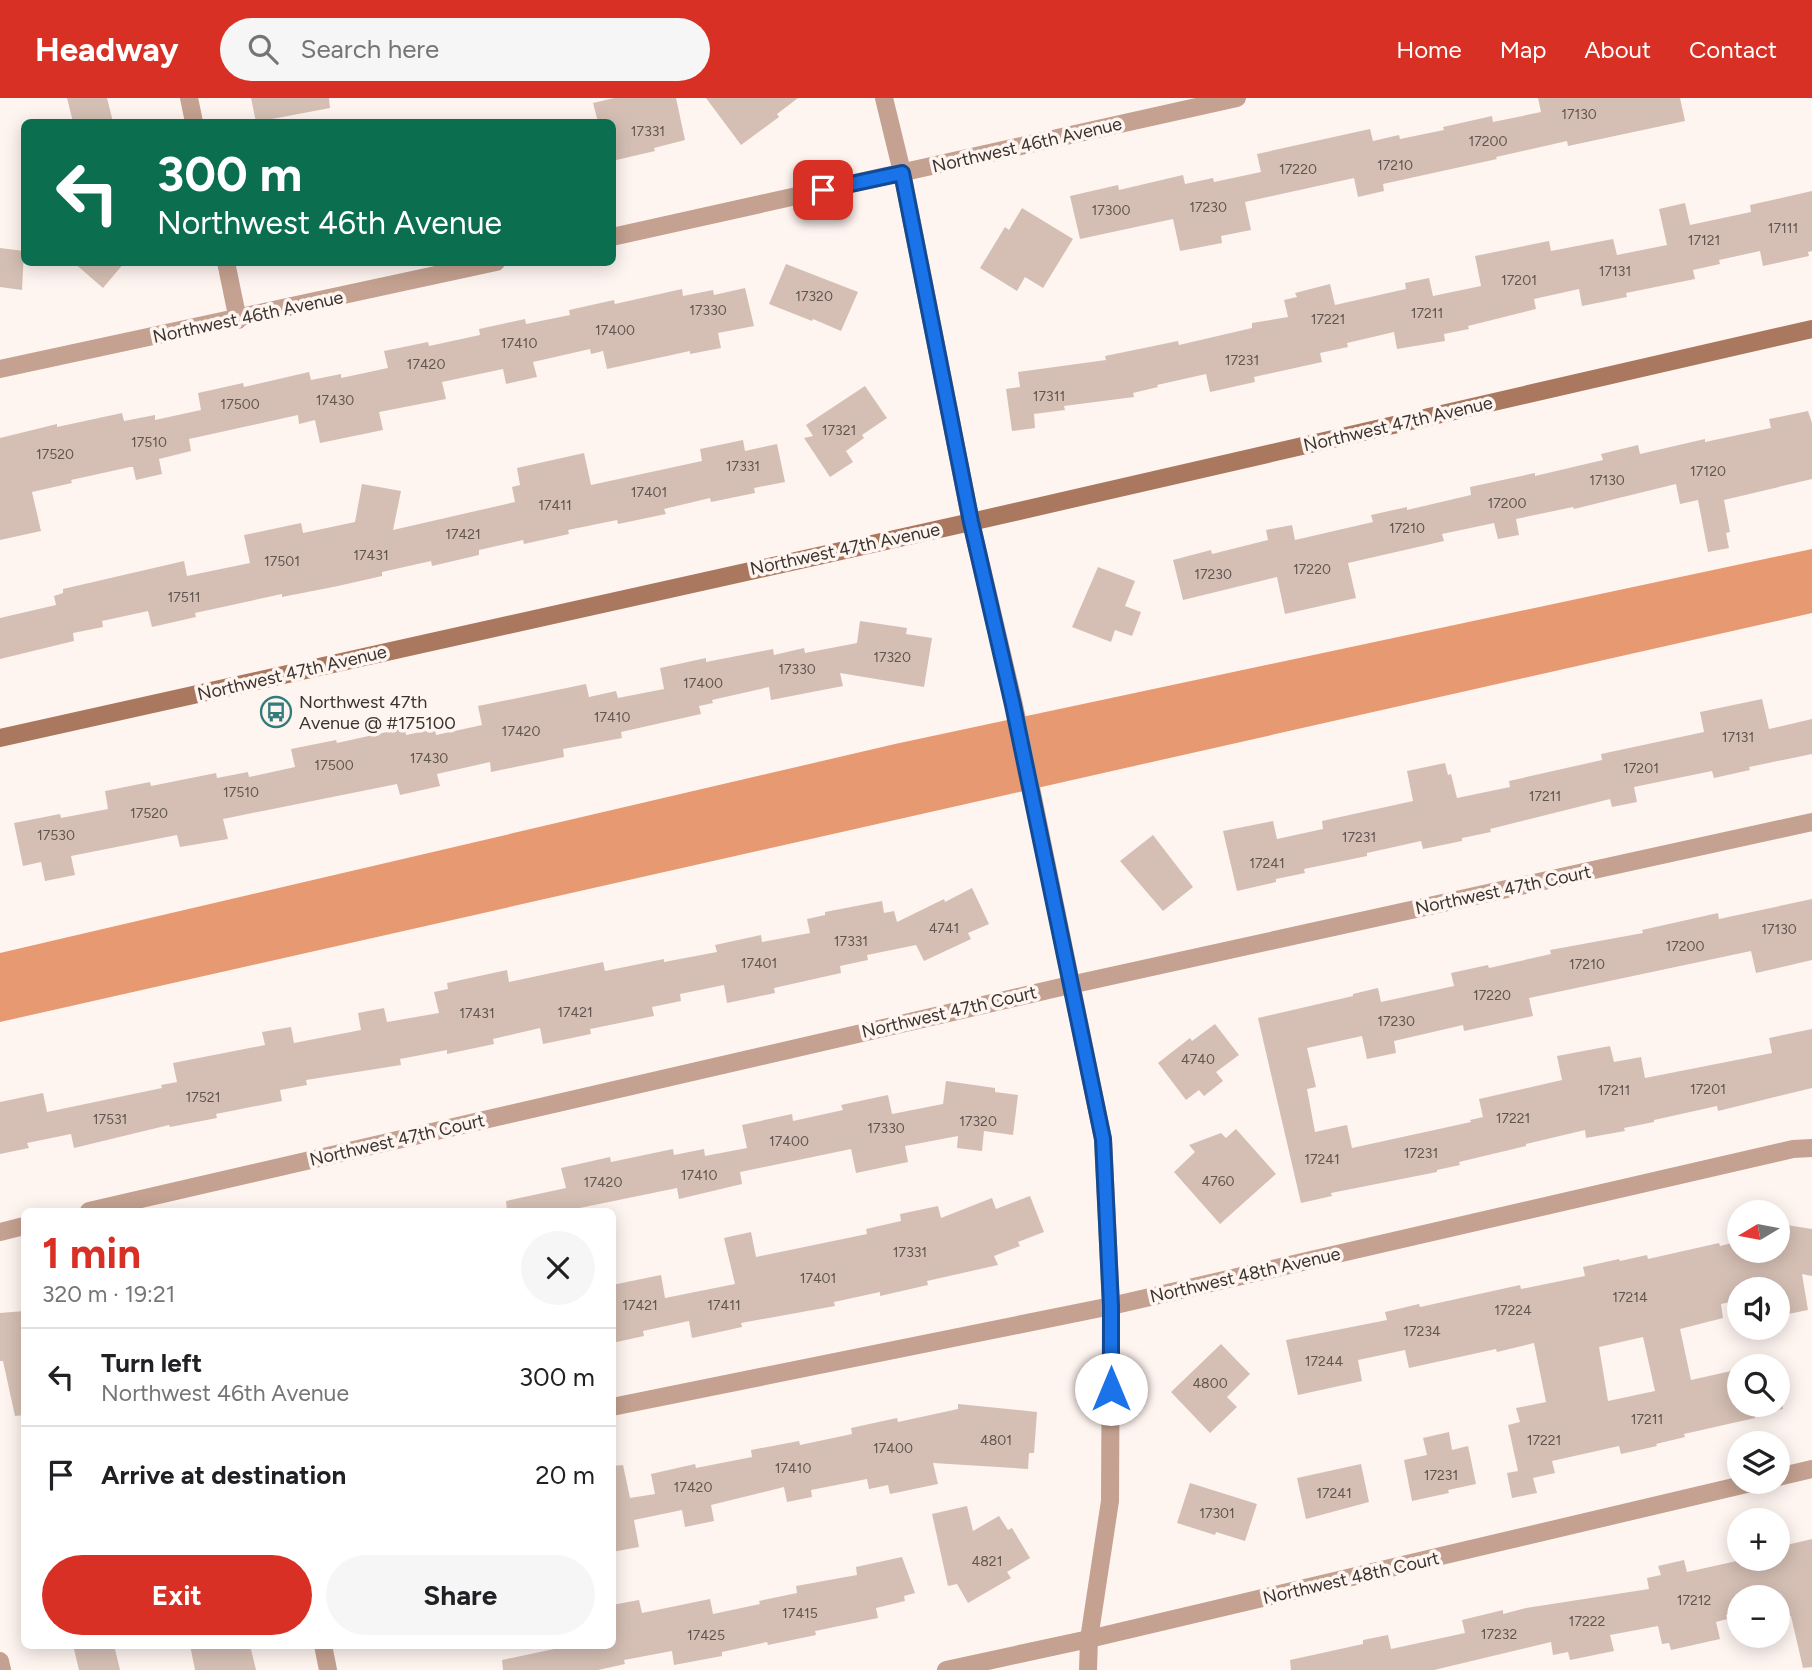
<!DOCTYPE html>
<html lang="en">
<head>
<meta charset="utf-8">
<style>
  body { margin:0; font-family:Figtree,sans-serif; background:#f6f6f6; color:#202124; height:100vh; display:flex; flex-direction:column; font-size:26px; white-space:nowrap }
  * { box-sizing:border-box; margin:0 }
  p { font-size:23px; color:#757577 }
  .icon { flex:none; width:38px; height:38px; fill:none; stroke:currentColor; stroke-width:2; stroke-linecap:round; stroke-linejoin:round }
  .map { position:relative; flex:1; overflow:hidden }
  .panel { position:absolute; left:21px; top:1110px; width:595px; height:441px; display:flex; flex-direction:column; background:#fff; border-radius:10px; box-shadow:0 4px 18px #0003 }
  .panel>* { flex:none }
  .top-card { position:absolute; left:21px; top:21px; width:595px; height:147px; border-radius:10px; box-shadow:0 4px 18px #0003; background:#0b6e4f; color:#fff; overflow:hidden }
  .needle { width:46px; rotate:260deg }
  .buttons { position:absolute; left:1727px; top:1102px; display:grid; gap:14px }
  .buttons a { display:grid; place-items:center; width:63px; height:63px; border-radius:50%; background:#fff; box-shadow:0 4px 18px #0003; font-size:35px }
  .pin { position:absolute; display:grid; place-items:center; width:60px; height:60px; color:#fff; margin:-30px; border-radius:14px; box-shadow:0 4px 10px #0006 }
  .me { position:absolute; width:77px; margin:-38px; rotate:0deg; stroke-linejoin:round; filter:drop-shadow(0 0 5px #0008) }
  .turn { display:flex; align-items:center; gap:24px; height:147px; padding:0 21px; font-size:32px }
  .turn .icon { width:91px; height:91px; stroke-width:2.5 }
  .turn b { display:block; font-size:49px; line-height:60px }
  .round { display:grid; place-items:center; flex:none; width:74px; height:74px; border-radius:37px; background:#f6f6f6 }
  .summary { display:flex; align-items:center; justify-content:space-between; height:119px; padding:0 21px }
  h1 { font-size:42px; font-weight:700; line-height:52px; color:#d93025 }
  .cta { display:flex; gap:14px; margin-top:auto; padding:14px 21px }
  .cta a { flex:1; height:80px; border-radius:42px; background:#d93025; color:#fff; font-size:28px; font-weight:700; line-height:80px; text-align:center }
  .cta a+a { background:#f6f6f6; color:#202124 }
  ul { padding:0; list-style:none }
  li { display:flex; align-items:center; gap:21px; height:98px; padding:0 21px; border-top:2px solid #e0e0e0 }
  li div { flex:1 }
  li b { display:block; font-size:26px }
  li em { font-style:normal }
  header { display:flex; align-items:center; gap:42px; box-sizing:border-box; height:98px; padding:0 35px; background:#d93025; color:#fff }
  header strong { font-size:33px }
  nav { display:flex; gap:38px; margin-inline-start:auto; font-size:24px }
  .search { width:490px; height:63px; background:#f6f6f6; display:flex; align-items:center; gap:18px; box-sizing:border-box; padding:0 24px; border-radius:38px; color:#757577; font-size:26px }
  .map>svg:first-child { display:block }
  .water { fill:#e79972 }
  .building { fill:#d5bfb4; fill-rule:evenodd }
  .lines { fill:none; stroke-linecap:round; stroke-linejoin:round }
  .minor { stroke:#c4a190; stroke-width:18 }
  .tertiary { stroke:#c4a190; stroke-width:18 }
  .secondary { stroke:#aa785f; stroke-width:18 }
  .route-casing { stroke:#114b97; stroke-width:18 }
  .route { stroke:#1a73e8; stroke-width:12 }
  .labels { text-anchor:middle; stroke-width:7; stroke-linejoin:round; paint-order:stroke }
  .number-label { font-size:14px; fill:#625650 }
  .street-label { font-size:18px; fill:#3b332e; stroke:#fef4f0 }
  .poi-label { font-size:18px; fill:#3b332e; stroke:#fef4f0; text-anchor:start }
</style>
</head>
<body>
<header>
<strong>Headway</strong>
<div class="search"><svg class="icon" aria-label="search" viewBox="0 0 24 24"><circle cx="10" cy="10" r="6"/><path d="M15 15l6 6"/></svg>Search here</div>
<nav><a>Home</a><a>Map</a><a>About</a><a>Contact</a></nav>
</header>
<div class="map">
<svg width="1812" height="1572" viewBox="0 0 1812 1572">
  <rect width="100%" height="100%" fill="#fef4f0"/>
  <!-- water -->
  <path class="water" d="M1812,451V515L0,924V855L895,646Z"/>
  <!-- building -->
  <path class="building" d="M67,0H107L113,24H73Z
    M251,0H329L330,10L256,24Z
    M614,0H676L685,42L654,50L655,53L612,63V24H598L593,5Z
    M706,0H798L777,16L779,19L741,47Z
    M1538,0H1680L1685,23L1568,48L1567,43L1496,59L1497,61L1383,86L1384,93L1358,99L1354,80L1245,104L1251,132L1221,138L1222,145L1180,153L1173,121L1080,141L1070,98L1118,87L1119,92L1183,77L1185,86L1213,80L1214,84L1261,74L1257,56L1370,31L1373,43L1399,37L1400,41L1444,32L1443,29L1492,18L1493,24L1541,14Z
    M1812,93V153L1808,154L1809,158L1763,168L1760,153L1719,162L1720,166L1693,172L1695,181L1626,195L1627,199L1582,208L1579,191L1534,201L1536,211L1468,228L1469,231L1444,236L1445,243L1397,251L1394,234L1347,245L1348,249L1320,255L1322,264L1254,279L1255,284L1210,294L1206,276L1157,287L1158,289L1133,295L1134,299L1064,308L1065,312L1034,316L1035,330L1012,333L1006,291L1020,289L1018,274L1106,262L1105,258L1178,243L1179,247L1252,230V225L1288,219L1284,202L1297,199L1295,195L1330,186L1335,207L1406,191L1405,185L1429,180L1433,198L1481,188L1475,158L1549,143L1551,153L1613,141L1617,157L1667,147L1659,111L1685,105L1690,127L1751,114L1750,107Z
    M1022,110L1073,141L1043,190L1025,179L1017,193L980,170L1005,129L1009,132Z
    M0,150L24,153L22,192L0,189Z
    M73,164H125L103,190Z
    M786,166L858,194L841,233L813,221L812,223L769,206Z
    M745,190L754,228L718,235L721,250L690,256V253L607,271L603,253L591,256L590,251L533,264L537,279L506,286L503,271L442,284L446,301L379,314L383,332L320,345L315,322L299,326L298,317L189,341L191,353L159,361L162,376L136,382L133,369H130L71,382L72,385L32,394L41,433L0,442V340L57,326V329L122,315L124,323L155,317V322L201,312L198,295L243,285L244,289L309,274L311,282L341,276V280L388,270L384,253L428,244L429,248L480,237L479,231L525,221L526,226L570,217L569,212L614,202L615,206L682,191L683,198L713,192L714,197Z
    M865,288L887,320L862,337L864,340L846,353L853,364L830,379L804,340L813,338L806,327Z
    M1808,313L1812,325V381L1724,402L1730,434L1726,435L1729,450L1708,454L1698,402L1680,406L1676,386L1574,411L1573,409L1516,421L1519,437L1498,441L1494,425L1442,436L1444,443L1348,465L1356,500L1285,516L1277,479L1183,502L1173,462L1211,452L1212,456L1268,442L1266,432L1292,427L1295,442L1373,424L1371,417L1407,409V412L1471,397L1470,389L1535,375V378L1603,362L1601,356L1638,347L1640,356L1705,341V344L1771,330L1769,321Z
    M743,342L745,353L777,346L785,384L754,390L755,395L711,404L710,400L664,411L666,416L618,426L617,422L568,432L569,436L524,446L523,442L479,452V457L432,468L431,463L382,474V478L338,488L282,499V496L195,515L196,519L152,529L148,513L102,523L103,529L73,535L74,543L0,561V520L56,507L54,498L63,495V491L184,463L187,478L250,465L244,437L301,425L303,435L355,424L362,386L401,393L393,432L515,404L512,389L520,387L517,370L584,355L591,387L702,363L700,351Z
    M1098,469L1135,483L1125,508L1141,514L1132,538L1115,532L1111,544L1072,529Z
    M860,523L907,530L906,536L932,540L924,589L840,575L843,588L771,602L769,589L712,602L713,605L699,608L701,616L621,634L622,640L563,651L564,659L491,674L490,664L437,676L440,688L400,697L397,686L223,721L228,741L180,749L177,737L71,758L75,777L45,783L41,764L23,768L14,725L60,716L61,720L108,711L105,693L150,684L151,688L216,675L217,680L248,674L249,679L295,669L291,651L336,642L337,645L405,630L406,637L435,631L436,637L482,627L478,608L586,586L589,599L616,593L618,600L664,591L660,570L706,560V564L773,551L774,557L804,550L805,555L857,545Z
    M1762,601L1769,631L1812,621V656L1749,669L1750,672L1714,680L1712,673L1634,689L1637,704L1612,709L1610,701L1490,731L1491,734L1462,740V743L1423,751L1421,743L1367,755V758L1304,771L1305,775L1276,781V784L1237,793L1223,733L1273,723L1277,741L1323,731L1322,723L1413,703L1407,673L1445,665L1448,677L1451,676L1457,700L1510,689L1509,683L1602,662L1601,656L1704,634L1700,614Z
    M1153,737L1193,789L1163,813L1120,763Z
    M972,790L989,826L968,835L971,841L924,863L916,847L867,857L868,862L840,868L841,875L774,890L775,895L727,905L724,887L680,896L681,903L652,909L654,918L590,931L591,936L543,946L540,930L493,941L494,946L447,956V952L400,961L401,967L306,982L307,987L280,992L282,1003L216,1016L217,1020L170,1029L169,1027L74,1050L71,1036L27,1045L29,1050L0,1056V1004L43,995L47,1014L162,990L161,987L177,984L173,965L265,947L262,934L291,929L294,945L361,932L358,915L384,910L387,924L439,915L434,894L448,891L447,885L507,872L509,884L603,864L605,873L664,861V864L717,854L715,847L761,837L762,844L810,835L807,821L825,817V814L882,803L884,815L894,813L897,824L944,801L945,804Z
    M1812,801V862L1756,875L1751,853L1529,900L1533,918L1464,933L1463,927L1394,943L1396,955L1367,961L1362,938L1307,950L1316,989L1307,991L1315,1034L1347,1027L1352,1050L1471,1024L1470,1022L1483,1019L1479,1001L1562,982L1557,958L1610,948L1614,964L1641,959L1645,980L1772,955L1769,940L1812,931V990L1718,1013L1717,1008L1654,1022V1024L1624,1030L1625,1033L1586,1040L1585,1032L1526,1046V1048L1459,1064L1460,1067L1437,1072V1074L1331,1095L1332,1098L1301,1105L1258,920L1353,898V896L1378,890L1381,904L1454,888L1451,875L1488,867L1489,870L1551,856L1550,852L1643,835L1642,832L1718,815L1719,821Z
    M1215,926L1239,957L1216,974L1223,983L1204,998L1199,992L1186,1002L1158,965L1190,940L1192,943Z
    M946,983L995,990V994L1018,997L1013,1037L984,1033L982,1053L957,1050L958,1038L905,1048L908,1064L856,1075L851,1051L740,1074L742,1086L679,1101L677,1090L565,1113H507L506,1103L566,1090L561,1070L610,1059L611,1064L673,1051L674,1057L704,1051L705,1058L747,1050L742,1027L792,1016L793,1023L843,1012L841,1007L888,997L892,1016L943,1006Z
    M1236,1031L1276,1076L1220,1126L1174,1074L1195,1054L1189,1047L1221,1035L1226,1040Z
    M1030,1098L1044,1134L1018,1144L1020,1148L994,1158L998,1167L927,1183L928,1187L880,1198V1194L834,1204L835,1208L741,1225L742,1229L692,1240L689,1223L643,1233L644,1238L612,1245V1187L661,1177L665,1200L735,1186L724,1140L751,1134L756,1159L867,1136L866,1131L901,1123L900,1116L938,1108L941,1120L992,1100L996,1111Z
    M1787,1127L1812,1131V1178L1802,1176L1808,1212L1778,1218V1192H1740V1202L1721,1206L1723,1220L1680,1231L1691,1282L1740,1271V1307H1778V1287L1783,1311L1755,1317V1320L1684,1336L1685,1339L1656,1346L1657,1348L1621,1356L1619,1348L1552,1363L1555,1375L1533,1380L1537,1395L1512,1400L1507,1375L1518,1373L1508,1327L1520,1324L1516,1310L1546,1304L1534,1245L1497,1254L1496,1251L1409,1270L1405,1252L1358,1262L1362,1283L1298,1297L1286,1242L1387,1222L1385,1214L1419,1206L1420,1209L1520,1187L1521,1191L1585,1178L1583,1169L1619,1161L1620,1163L1647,1157L1648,1161L1719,1145L1720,1148L1740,1143V1153H1782ZM1643,1239L1655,1293L1608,1303L1599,1249Z
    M24,1213V1317L15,1318L3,1263H0V1215Z
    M1221,1246L1250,1276L1227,1299L1237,1309L1210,1335L1171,1294Z
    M958,1306L1037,1314L1034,1355H1029L1028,1371L933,1365L938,1386L890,1396L888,1387L869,1391L867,1381L811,1392L812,1399L787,1404L784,1389L711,1407L714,1423L685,1429L682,1412L634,1422L639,1449L612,1454V1368L623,1367L630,1400L655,1396L651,1376L695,1366L696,1370L752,1359L751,1352L799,1343L800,1347L852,1336L851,1330L897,1320L898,1324L958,1311Z
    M1449,1334L1452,1352L1468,1348L1476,1386L1448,1392L1449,1395L1412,1403L1404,1362L1427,1357L1423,1340Z
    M1361,1366L1369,1404L1306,1421L1297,1380Z
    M1190,1385L1257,1406L1245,1443L1216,1434L1215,1437L1177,1425Z
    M967,1408L973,1433L999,1418L1008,1432L1012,1430L1030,1460L1007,1474L1011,1480L968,1505L957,1486L948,1488L932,1416Z
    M1812,1441V1569L1803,1570L1791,1518L1778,1521V1500H1740V1514L1726,1517L1727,1521L1716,1524L1720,1541L1671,1552L1669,1545L1662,1546L1658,1528L1610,1537L1614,1553L1570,1562L1568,1554L1553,1557L1551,1544L1434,1572H1291L1290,1562L1363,1546V1542L1388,1537L1391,1551L1465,1535L1462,1522L1503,1512V1516L1526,1510L1649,1491L1647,1480L1661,1477L1658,1468L1684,1462L1687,1474L1746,1461H1778V1449Z
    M902,1459L915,1495L904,1498L905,1503L876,1510L878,1520L815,1533L816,1537L768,1547L767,1544L722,1554V1558L674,1567L672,1553L624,1562L625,1566L598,1572H503L502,1562L573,1547H612V1507L639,1502L642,1515L710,1501L713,1516L760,1506L759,1503L797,1495L796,1488L857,1477L856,1469Z
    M73,1547H114L120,1572H79Z
    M190,1547H250L256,1572H195Z"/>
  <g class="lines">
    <!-- minor -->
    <path class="minor" d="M189,0L194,24
      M612,139L1237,0
      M226,164L238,222
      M0,271L496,164
      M89,1113L1070,887L1812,724
      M0,1134L24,1128
      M612,1309L1111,1208L1793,1051L1812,1050
      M1778,1379L1812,1371
      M323,1547L328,1572
      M0,1563L2,1572
      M946,1572L1089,1541L1755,1384"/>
    <!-- tertiary -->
    <path class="tertiary" d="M884,0L902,74L971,424L1014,607L1103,1041L1111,1208L1110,1403L1089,1541L1088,1572"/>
    <!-- secondary -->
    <path class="secondary" d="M0,640L971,424L1812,231"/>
  </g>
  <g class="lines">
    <!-- route casing -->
    <g class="route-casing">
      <path id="route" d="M823,92L902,75L971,424L1013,607L1103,1041L1111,1208V1291"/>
    </g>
    <!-- route -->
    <use href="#route" class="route"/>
  </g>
  <!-- icons -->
  <defs>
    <g id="bus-ring" transform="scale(1.575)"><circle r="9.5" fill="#fef4f0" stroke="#327c7d" stroke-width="1.5"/><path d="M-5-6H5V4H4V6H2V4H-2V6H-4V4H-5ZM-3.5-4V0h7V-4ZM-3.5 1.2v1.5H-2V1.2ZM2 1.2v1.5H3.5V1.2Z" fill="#327c7d"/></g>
  </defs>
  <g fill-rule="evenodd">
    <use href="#bus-ring" x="276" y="614"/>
  </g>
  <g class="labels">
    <!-- number labels -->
    <g class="number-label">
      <text x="1579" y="21">17130</text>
      <text x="648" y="38">17331</text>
      <text x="1488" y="48">17200</text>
      <text x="1395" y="72">17210</text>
      <text x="1298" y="76">17220</text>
      <text x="1208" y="114">17230</text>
      <text x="1111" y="117">17300</text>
      <text x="1783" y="135">17111</text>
      <text x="1704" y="147">17121</text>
      <text x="1615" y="178">17131</text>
      <text x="1519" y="187">17201</text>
      <text x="814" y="203">17320</text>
      <text x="708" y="217">17330</text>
      <text x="1427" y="220">17211</text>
      <text x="1328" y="226">17221</text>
      <text x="615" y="237">17400</text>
      <text x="519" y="250">17410</text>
      <text x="1242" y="267">17231</text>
      <text x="426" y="271">17420</text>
      <text x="1049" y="303">17311</text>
      <text x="335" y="307">17430</text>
      <text x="240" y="311">17500</text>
      <text x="839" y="337">17321</text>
      <text x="149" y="349">17510</text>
      <text x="55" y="361">17520</text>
      <text x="743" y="373">17331</text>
      <text x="1708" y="378">17120</text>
      <text x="1607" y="387">17130</text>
      <text x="649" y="399">17401</text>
      <text x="1507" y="410">17200</text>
      <text x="555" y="412">17411</text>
      <text x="1407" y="435">17210</text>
      <text x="463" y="441">17421</text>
      <text x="371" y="462">17431</text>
      <text x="282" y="468">17501</text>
      <text x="1312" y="476">17220</text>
      <text x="1213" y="481">17230</text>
      <text x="184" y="504">17511</text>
      <text x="892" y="564">17320</text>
      <text x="797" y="576">17330</text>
      <text x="703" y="590">17400</text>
      <text x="612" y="624">17410</text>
      <text x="521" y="638">17420</text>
      <text x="1738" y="644">17131</text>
      <text x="429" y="665">17430</text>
      <text x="334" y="672">17500</text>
      <text x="1641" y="675">17201</text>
      <text x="241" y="699">17510</text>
      <text x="1545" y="703">17211</text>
      <text x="149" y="720">17520</text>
      <text x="56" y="742">17530</text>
      <text x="1359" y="744">17231</text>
      <text x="1267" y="770">17241</text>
      <text x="944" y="835">4741</text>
      <text x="1779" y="836">17130</text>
      <text x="851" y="848">17331</text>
      <text x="1685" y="853">17200</text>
      <text x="759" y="870">17401</text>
      <text x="1587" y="871">17210</text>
      <text x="1492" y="902">17220</text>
      <text x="575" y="919">17421</text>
      <text x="477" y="920">17431</text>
      <text x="1396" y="928">17230</text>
      <text x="1198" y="966">4740</text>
      <text x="1708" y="996">17201</text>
      <text x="1614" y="997">17211</text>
      <text x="203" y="1004">17521</text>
      <text x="1513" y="1025">17221</text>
      <text x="110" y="1026">17531</text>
      <text x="978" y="1028">17320</text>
      <text x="886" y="1035">17330</text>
      <text x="789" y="1048">17400</text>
      <text x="1421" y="1060">17231</text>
      <text x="1322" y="1066">17241</text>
      <text x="699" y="1082">17410</text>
      <text x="1218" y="1088">4760</text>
      <text x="603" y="1089">17420</text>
      <text x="910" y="1159">17331</text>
      <text x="818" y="1185">17401</text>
      <text x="1630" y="1204">17214</text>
      <text x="640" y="1212">17421</text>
      <text x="724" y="1212">17411</text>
      <text x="1513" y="1217">17224</text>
      <text x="1422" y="1238">17234</text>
      <text x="1324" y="1268">17244</text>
      <text x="1210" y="1290">4800</text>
      <text x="1647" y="1326">17211</text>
      <text x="996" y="1347">4801</text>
      <text x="1544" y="1347">17221</text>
      <text x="893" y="1355">17400</text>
      <text x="793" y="1375">17410</text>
      <text x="1441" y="1382">17231</text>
      <text x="693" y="1394">17420</text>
      <text x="1334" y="1400">17241</text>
      <text x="1217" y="1420">17301</text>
      <text x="987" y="1468">4821</text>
      <text x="1694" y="1507">17212</text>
      <text x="800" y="1520">17415</text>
      <text x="1587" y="1528">17222</text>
      <text x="1499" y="1541">17232</text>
      <text x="706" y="1542">17425</text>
    </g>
    <!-- street labels -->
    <g class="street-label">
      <text transform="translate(1027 47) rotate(-13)" y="6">Northwest 46th Avenue</text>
      <text transform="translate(248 219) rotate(-12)" y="6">Northwest 46th Avenue</text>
      <text transform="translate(1398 326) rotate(-13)" y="6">Northwest 47th Avenue</text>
      <text transform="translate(845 451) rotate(-12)" y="6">Northwest 47th Avenue</text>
      <text transform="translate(292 575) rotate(-13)" y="6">Northwest 47th Avenue</text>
      <text transform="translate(1503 792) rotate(-12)" y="6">Northwest 47th Court</text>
      <text transform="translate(949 914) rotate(-13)" y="6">Northwest 47th Court</text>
      <text transform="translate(397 1042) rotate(-13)" y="6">Northwest 47th Court</text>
      <text transform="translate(1245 1177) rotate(-13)" y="6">Northwest 48th Avenue</text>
      <text transform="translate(1351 1480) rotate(-13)" y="6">Northwest 48th Court</text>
    </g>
    <!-- poi labels -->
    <g class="poi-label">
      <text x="299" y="610">Northwest 47th<tspan x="299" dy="21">Avenue @ #175100</tspan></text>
    </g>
  </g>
</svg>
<div class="buttons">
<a><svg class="needle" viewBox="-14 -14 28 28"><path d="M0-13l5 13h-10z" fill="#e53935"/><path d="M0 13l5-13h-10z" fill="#757577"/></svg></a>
<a><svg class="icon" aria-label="sound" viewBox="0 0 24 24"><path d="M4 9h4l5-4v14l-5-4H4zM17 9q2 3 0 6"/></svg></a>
<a><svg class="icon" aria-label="search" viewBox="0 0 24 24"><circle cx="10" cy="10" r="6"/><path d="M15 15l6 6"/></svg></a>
<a><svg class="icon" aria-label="layers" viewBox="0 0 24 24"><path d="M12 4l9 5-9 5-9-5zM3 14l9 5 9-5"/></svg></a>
<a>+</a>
<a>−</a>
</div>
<div class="pin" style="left:823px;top:92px;background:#d93025"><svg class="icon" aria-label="arrive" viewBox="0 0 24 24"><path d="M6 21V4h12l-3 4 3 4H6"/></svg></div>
<svg class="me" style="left:1111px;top:1291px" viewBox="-20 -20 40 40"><circle r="19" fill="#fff"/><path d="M0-13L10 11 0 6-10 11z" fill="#1a73e8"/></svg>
<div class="top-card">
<div class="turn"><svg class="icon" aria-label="left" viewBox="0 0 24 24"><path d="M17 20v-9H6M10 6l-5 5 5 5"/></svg><div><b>300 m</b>Northwest 46th Avenue</div></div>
</div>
<section class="panel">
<div class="summary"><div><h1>1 min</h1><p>320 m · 19:21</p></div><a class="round"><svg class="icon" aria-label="close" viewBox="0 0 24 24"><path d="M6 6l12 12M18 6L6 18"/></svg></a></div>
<ul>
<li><svg class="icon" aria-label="left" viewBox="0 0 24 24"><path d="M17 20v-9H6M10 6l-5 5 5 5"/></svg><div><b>Turn left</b><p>Northwest 46th Avenue</p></div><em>300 m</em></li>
<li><svg class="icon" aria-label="arrive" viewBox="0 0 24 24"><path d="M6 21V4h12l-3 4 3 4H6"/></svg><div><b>Arrive at destination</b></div><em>20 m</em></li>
</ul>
<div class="cta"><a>Exit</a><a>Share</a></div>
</section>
</div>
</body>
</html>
